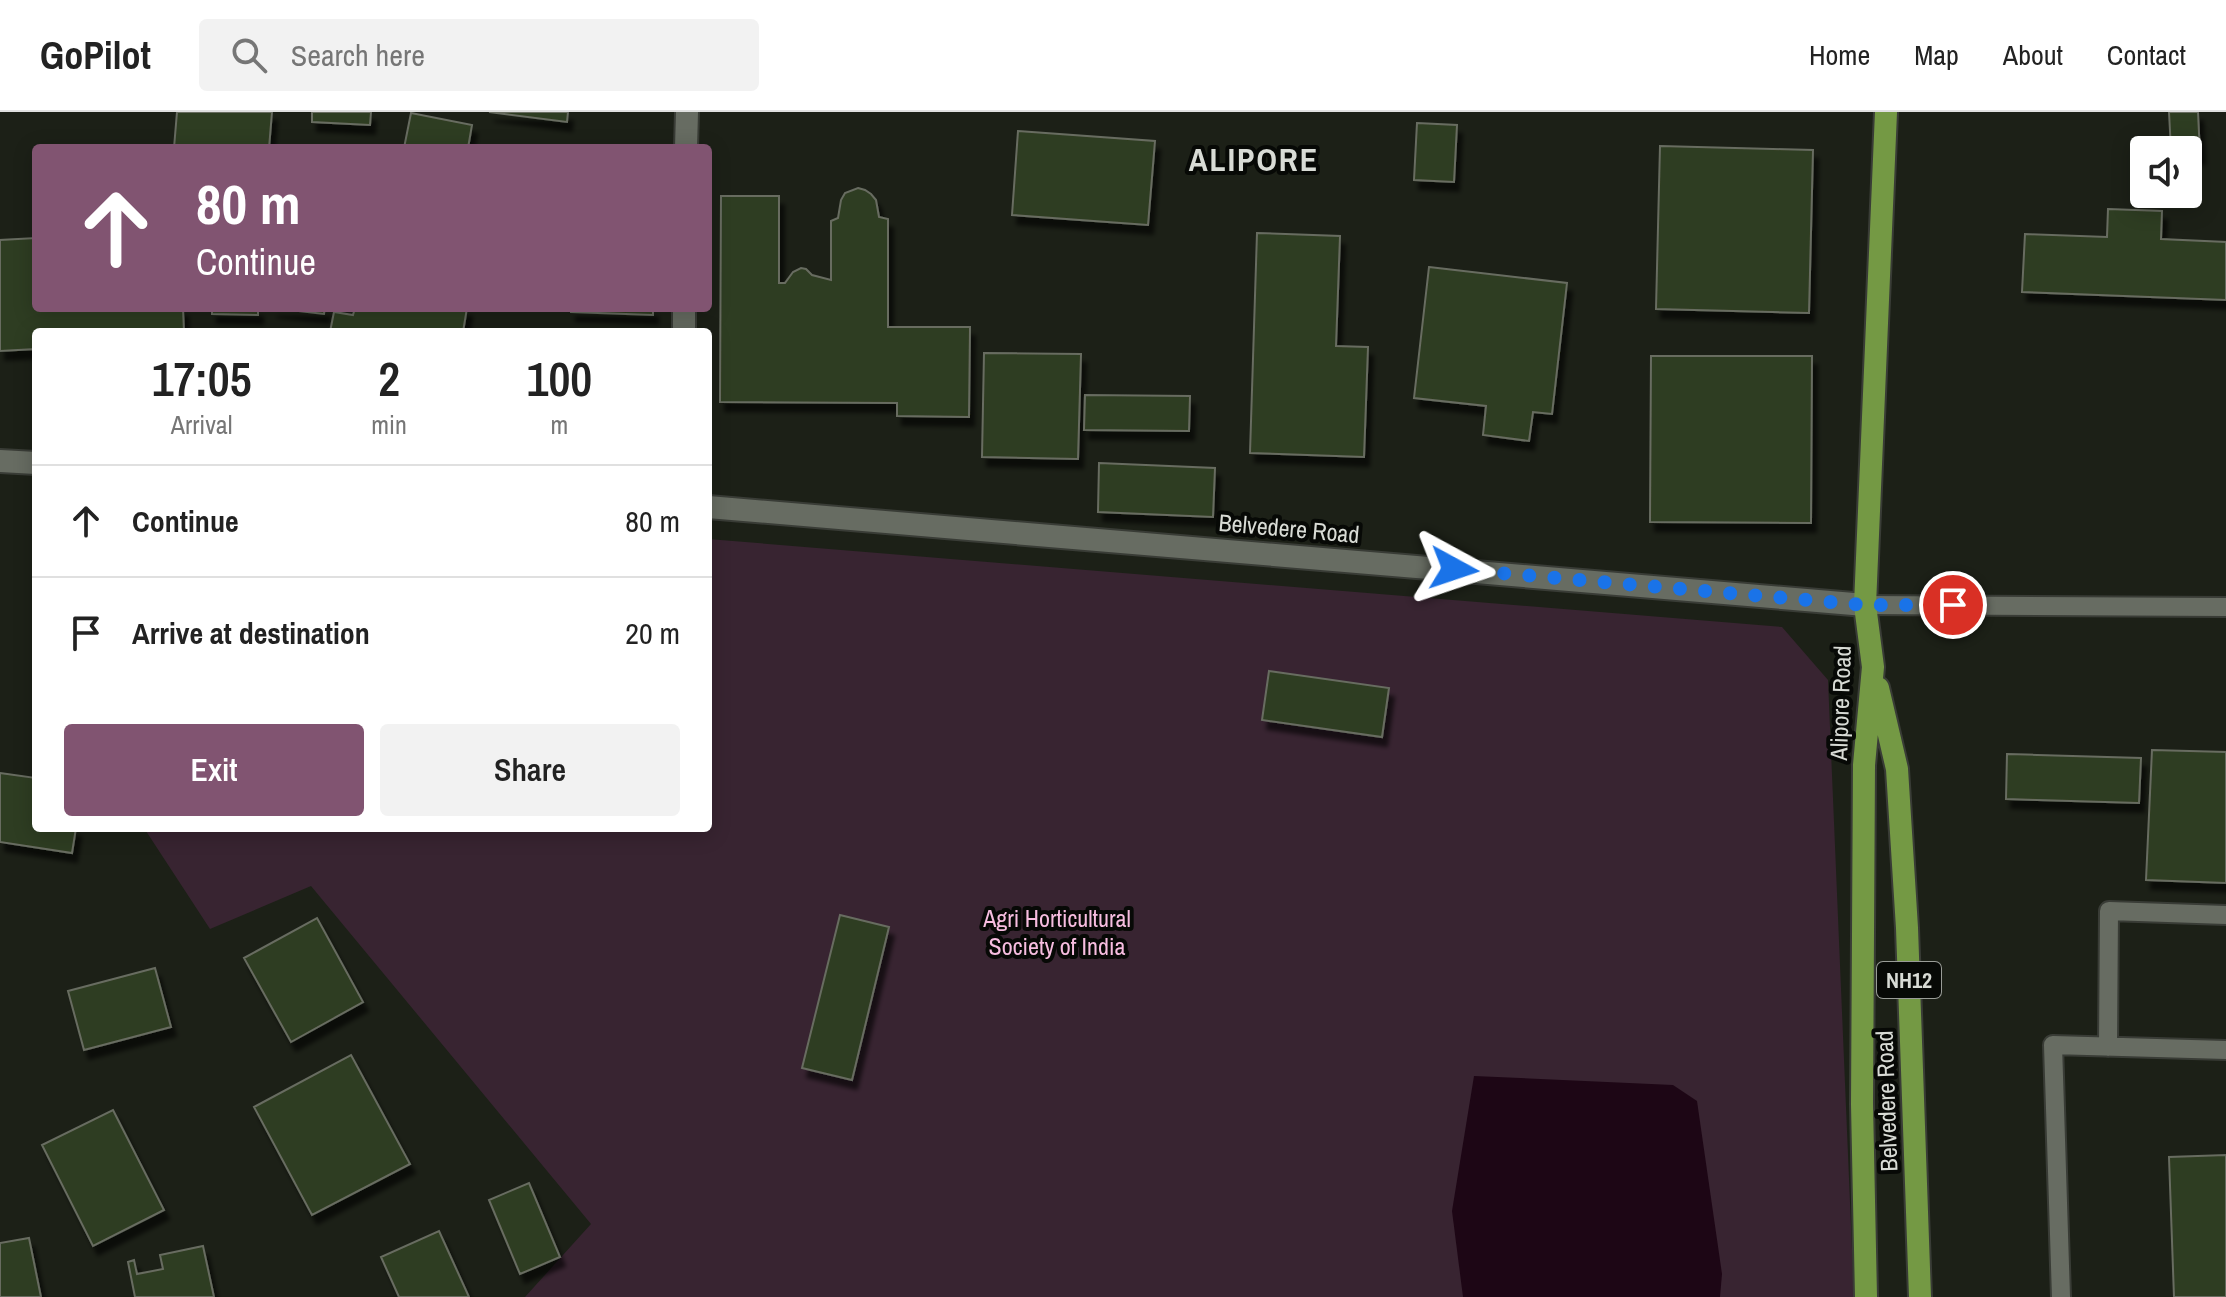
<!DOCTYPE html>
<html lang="en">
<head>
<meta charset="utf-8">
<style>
  body { margin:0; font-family:"Archivo Narrow",sans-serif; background:#f2f2f2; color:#222; height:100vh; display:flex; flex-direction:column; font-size:30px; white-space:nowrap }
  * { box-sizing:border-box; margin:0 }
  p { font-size:26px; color:#767676 }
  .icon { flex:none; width:44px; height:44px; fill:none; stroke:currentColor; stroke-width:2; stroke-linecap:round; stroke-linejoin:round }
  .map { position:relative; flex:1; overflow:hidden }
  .panel { position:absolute; left:32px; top:216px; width:680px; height:504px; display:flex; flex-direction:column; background:#fff; border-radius:8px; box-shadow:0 4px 20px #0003 }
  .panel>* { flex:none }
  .guide { position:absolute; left:32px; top:32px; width:680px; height:168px; border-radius:8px; box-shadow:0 4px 20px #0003; background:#815471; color:#fff; overflow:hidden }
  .controls { position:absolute; left:2130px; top:24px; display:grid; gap:16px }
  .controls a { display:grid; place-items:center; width:72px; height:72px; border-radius:8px; background:#fff; box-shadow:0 4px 20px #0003; font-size:40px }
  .pin { position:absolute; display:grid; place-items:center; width:68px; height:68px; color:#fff; margin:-34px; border:4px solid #fff; border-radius:50%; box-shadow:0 2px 8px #0007 }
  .me { position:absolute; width:88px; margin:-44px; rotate:95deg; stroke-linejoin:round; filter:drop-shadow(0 0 6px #0008) }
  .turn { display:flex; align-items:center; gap:28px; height:168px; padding:0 32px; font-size:36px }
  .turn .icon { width:104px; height:104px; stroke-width:2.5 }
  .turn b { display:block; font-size:56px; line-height:68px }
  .eta { display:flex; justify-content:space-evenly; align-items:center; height:136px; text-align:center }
  .eta b { font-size:48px; font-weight:600; line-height:56px }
  .button { display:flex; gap:16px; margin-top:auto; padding:16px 32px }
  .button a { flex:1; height:92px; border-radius:8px; background:#815471; color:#fff; font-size:32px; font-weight:600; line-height:92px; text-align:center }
  .button a+a { background:#f2f2f2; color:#222 }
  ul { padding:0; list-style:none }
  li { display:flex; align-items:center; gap:24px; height:112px; padding:0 32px; border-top:2px solid #e0e0e0 }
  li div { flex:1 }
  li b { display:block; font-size:30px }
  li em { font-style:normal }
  header { display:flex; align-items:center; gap:48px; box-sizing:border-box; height:112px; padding:0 40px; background:#fff; border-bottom:2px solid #e0e0e0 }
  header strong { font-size:38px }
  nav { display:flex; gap:44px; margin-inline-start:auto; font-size:28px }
  .search { width:560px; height:72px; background:#f2f2f2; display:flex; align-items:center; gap:20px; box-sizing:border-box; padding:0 28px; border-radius:8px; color:#767676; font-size:30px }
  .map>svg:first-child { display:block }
  .green { fill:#382431 }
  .water { fill:#1d0615 }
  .building { fill:#2f3c20; stroke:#676c61; stroke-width:2; filter:url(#shadow) }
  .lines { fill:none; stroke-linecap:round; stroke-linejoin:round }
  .service-casing { stroke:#393c36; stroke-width:22 }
  .minor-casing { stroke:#393c36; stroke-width:26 }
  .tertiary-casing { stroke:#393c36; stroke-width:26 }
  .trunk-casing { stroke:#393c36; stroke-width:26 }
  .service { stroke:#676c62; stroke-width:18 }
  .minor { stroke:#676c62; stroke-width:22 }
  .tertiary { stroke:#676c62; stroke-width:22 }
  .trunk { stroke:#749944; stroke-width:22 }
  .route { stroke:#1a73e8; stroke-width:14; stroke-dasharray:0 25.2 }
  .labels { text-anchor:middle; stroke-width:8; stroke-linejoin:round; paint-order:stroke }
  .shield { fill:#070906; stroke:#999c97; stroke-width:2 }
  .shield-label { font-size:22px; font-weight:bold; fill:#d8dbd5 }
  .street-label { font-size:24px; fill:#d8dbd5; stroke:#070906 }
  .park-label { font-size:24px; fill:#f7bde0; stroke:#070906 }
  .district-label { font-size:32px; font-weight:bold; letter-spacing:2px; fill:#d8dbd5; stroke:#070906 }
</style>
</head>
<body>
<header>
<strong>GoPilot</strong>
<div class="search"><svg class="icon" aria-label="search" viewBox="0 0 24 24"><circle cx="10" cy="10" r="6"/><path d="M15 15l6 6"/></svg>Search here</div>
<nav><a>Home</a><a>Map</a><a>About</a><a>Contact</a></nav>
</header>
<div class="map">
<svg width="2226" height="1185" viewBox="0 0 2226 1185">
  <defs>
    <filter id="shadow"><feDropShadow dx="5" dy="9" stdDeviation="2" flood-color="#0009"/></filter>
  </defs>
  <rect width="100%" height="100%" fill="#1c2017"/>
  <!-- green -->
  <path class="green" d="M708,427L1782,515L1828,568L1854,1185H525L591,1112L311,774L210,817L144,716H708Z"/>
  <!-- water -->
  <path class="water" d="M1474,964L1673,973L1697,989L1722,1162L1720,1185H1463L1452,1099Z"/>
  <!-- building -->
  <path class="building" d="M177,0H272L269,36H174Z
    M312,0H371L370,13L312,10Z
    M489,0H568L567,10Z
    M2169,0H2198L2200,43L2188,44V38H2171Z
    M411,1L472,13L468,36H404Z
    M1417,11L1457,13L1454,70L1414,68Z
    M1018,19L1155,29L1148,113L1012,103Z
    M1660,34L1813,38L1809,201L1656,197Z
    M858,76L865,78L871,82L876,88L879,105L888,107V215H970L969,305L897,304V291L720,290L721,84H779V171H785L793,160L801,156L806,157L812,163L831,168V109L838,106L841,88L845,81Z
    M2108,97L2162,99L2161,127L2226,130V188L2022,180L2025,122L2107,125Z
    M1257,121L1340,124L1336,234L1368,235L1364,345L1250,341Z
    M36,126V196H183L184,220H36V237L0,239V128Z
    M1429,155L1567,171L1552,302L1533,300L1529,329L1483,323L1486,294L1414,286Z
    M212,196H258V203L212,202Z
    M272,196H325L324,202Z
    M355,196H467L463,220H330L334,200L353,203Z
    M571,196H653V203L571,200Z
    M984,241L1081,242L1078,347L982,345Z
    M1651,244H1812L1811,411L1650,410Z
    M1085,283L1190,284L1189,319L1084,318Z
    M1099,351L1215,356L1213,405L1098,400Z
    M1269,559L1389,576L1382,625L1262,608Z
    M2152,638L2226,640V771L2146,768Z
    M2007,642L2141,646L2139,691L2006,687Z
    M0,661L36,666V716H76L72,741L0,730Z
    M840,803L889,815L852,968L802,956Z
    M317,806L363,890L291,930L244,846Z
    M155,856L171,915L84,938L68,879Z
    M351,943L410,1052L312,1103L254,995Z
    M113,998L164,1098L93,1134L42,1033Z
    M2226,1043V1185H2174L2169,1045Z
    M529,1071L560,1145L520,1162L489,1088Z
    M439,1119L469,1185H399L381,1145Z
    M29,1126L41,1185H0V1131Z
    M203,1134L214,1185H135L128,1150L134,1148L137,1162L163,1157L160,1143Z"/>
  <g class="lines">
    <!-- service casing -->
    <g class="service-casing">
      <path id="service" d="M1865,493L2226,495
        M2108,935L2109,799L2226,803
        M2061,1185L2053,933L2226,938"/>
    </g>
    <!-- minor casing -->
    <g class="minor-casing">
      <path id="minor" d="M686,36L687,0
        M684,220V196"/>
    </g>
    <!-- tertiary casing -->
    <g class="tertiary-casing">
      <path id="tertiary" d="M0,349L36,351
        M708,395L1865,493"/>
    </g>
    <!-- trunk casing -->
    <g class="trunk-casing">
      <path id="trunk" d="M1878,576L1897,657L1907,816L1920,1185
        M1866,1185L1862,992L1864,653L1873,555L1865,493L1886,0"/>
    </g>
    <!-- service -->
    <use href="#service" class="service"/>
    <!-- minor -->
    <use href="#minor" class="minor"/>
    <!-- tertiary -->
    <use href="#tertiary" class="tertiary"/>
    <!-- trunk -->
    <use href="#trunk" class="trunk"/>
  </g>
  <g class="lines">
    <!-- route -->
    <path class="route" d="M1454,457L1865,493H1953"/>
  </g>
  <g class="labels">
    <!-- shield labels -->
    <rect class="shield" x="1877" y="850" width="64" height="36" rx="6"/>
    <g class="shield-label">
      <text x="1909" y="876">NH12</text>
    </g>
    <!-- street labels -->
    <g class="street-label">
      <text transform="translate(1289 417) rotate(5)" y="8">Belvedere Road</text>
      <text transform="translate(1841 591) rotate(-88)" y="8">Alipore Road</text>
      <text transform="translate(1887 989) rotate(-92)" y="8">Belvedere Road</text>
    </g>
    <!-- park labels -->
    <g class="park-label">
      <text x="1057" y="815">Agri Horticultural<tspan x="1057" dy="28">Society of India</tspan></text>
    </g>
    <!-- district labels -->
    <g class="district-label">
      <text x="1254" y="59">ALIPORE</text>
    </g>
  </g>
</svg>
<div class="controls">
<a><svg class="icon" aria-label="sound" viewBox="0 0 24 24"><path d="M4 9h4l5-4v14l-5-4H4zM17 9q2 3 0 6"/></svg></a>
</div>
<div class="pin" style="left:1953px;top:493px;background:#d93025"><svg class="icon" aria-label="arrive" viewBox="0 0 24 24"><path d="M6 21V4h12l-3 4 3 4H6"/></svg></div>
<svg class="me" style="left:1454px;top:457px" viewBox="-20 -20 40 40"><path d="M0-17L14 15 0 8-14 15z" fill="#1a73e8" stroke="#fff" stroke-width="4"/></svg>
<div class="guide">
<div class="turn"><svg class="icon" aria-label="ahead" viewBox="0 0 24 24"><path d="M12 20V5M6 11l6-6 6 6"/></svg><div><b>80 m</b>Continue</div></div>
</div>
<section class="panel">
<div class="eta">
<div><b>17:05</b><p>Arrival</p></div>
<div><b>2</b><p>min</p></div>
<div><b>100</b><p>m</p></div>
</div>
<ul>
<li><svg class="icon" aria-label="ahead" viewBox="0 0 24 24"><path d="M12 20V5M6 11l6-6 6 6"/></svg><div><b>Continue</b></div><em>80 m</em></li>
<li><svg class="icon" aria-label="arrive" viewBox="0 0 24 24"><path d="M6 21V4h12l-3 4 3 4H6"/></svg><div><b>Arrive at destination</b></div><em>20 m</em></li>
</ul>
<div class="button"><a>Exit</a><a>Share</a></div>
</section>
</div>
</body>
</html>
